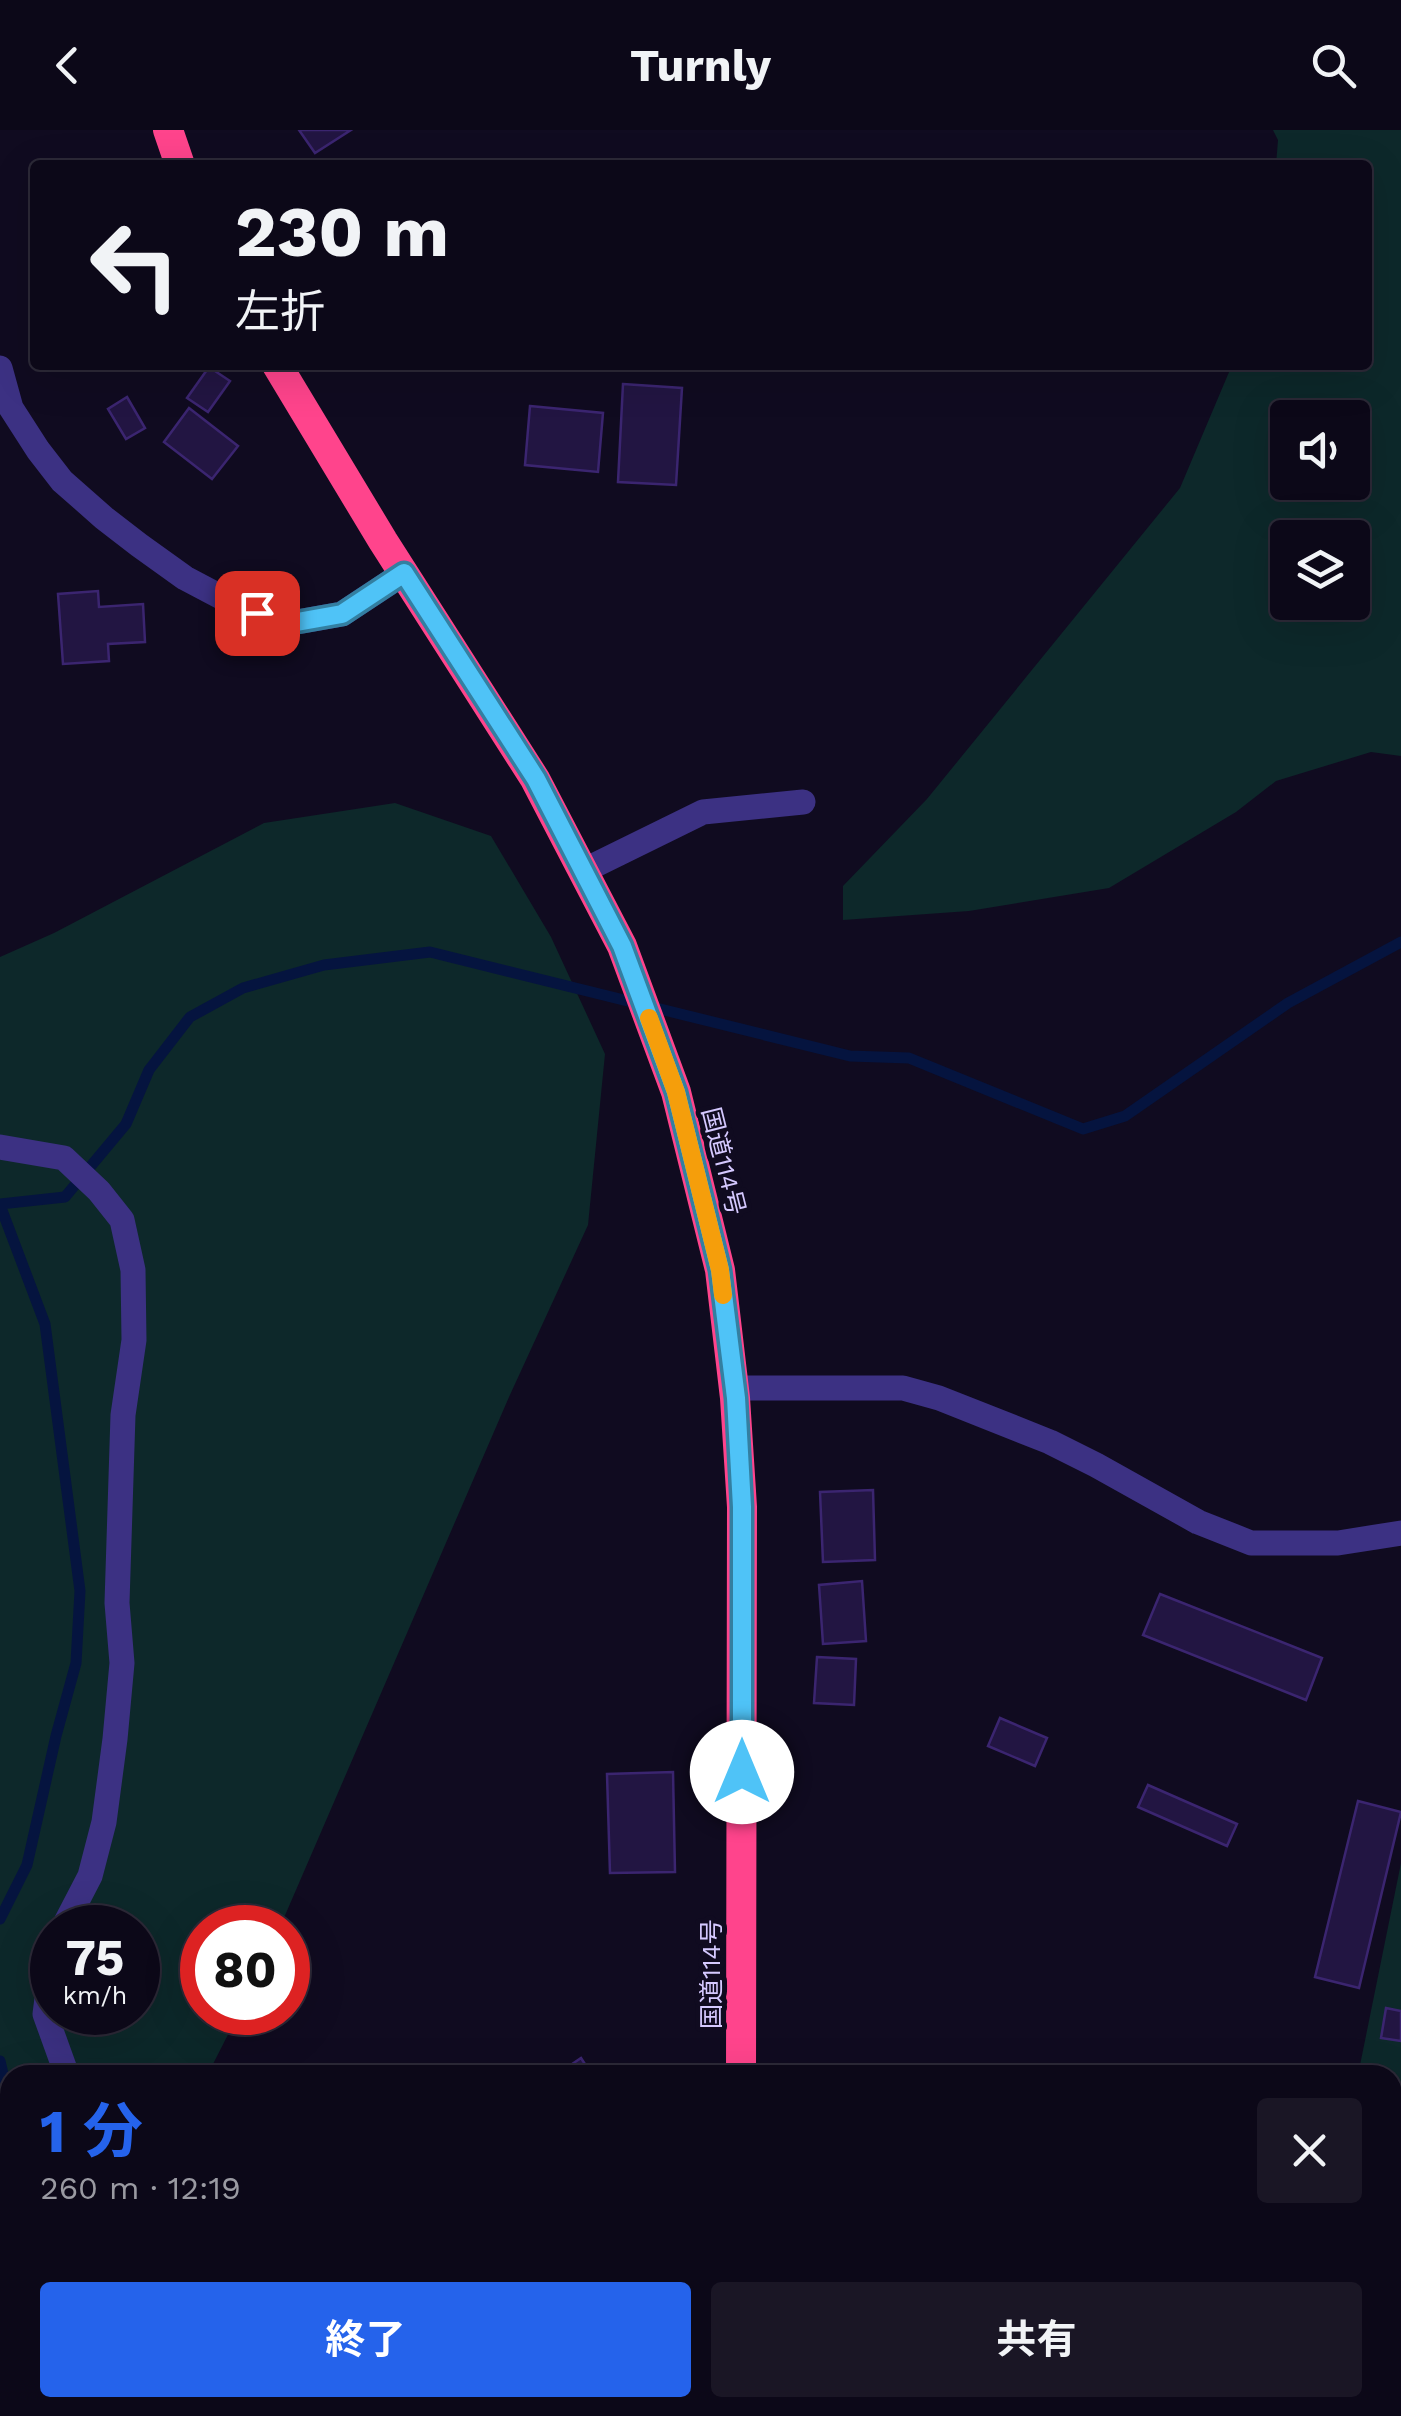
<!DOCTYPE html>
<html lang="ja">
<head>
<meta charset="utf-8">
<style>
  body { margin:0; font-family:"Work Sans","Noto Sans JP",sans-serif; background:#1a1625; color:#f1f3f6; height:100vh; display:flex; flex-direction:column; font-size:38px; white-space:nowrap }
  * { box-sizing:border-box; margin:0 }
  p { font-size:32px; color:#9a9aa2 }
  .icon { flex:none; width:55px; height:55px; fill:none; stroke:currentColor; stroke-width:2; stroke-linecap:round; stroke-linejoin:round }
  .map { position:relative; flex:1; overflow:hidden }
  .panel { position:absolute; left:0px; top:1935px; width:1402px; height:352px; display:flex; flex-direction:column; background:#0c0818; border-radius:30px 30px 0 0; box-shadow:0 10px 40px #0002,0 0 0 2px #2c2937 }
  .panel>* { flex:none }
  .guide { position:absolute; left:30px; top:30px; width:1342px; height:210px; border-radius:10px; box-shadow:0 10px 40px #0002,0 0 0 2px #2c2937; background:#0c0818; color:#f1f3f6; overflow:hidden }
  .tools { position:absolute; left:1270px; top:270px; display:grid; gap:20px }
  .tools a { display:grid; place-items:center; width:100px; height:100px; border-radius:10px; background:#0c0818; box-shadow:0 10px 40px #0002,0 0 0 2px #2c2937; font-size:50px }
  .speed { position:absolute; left:30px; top:1775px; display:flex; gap:20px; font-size:50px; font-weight:700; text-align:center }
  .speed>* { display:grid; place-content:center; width:130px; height:130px; border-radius:50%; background:#0c0818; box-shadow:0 10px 40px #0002,0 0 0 2px #2c2937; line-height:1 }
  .speed small { font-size:25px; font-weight:400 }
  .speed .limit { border:15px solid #d22; background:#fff; color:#111 }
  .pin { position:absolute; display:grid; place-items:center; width:85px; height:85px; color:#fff; margin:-42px; border-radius:20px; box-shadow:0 5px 15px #0006 }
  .me { position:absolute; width:110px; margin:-55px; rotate:0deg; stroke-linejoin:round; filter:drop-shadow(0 0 8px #0008) }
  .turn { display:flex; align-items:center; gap:35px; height:210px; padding:0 40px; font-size:45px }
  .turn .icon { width:130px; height:130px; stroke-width:2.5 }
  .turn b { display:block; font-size:70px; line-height:85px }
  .round { display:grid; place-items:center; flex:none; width:105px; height:105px; border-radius:10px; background:#1a1625 }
  .headline { display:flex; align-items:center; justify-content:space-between; height:170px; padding:0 40px }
  h1 { font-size:60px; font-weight:700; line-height:75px; color:#2563eb }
  .primary-button { display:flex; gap:20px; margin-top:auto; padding:20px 40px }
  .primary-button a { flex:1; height:115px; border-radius:10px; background:#2563eb; color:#fff; font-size:40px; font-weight:700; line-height:115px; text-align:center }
  .primary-button a+a { background:#1a1625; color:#f1f3f6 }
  header { display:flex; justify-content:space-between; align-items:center; height:130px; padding:0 40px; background:#0c0818; font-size:45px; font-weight:700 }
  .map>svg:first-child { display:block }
  .green { fill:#0d282a; fill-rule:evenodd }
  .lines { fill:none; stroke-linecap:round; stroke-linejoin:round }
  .stream { stroke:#05143f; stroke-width:11 }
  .building { fill:#221542; stroke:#3b2570; stroke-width:2.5 }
  .minor { stroke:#3c3183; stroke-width:25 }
  .highway { stroke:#ff448c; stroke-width:30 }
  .route-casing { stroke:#337fa1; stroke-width:25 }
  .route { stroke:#4fc3f7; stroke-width:18 }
  .slow { stroke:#f59e0b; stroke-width:18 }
  .labels { text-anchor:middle; stroke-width:10; stroke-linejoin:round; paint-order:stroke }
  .street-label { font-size:25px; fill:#d5c9ff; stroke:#100b20 }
</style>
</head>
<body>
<header><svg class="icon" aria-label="back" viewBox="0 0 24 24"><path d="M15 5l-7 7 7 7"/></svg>Turnly<svg class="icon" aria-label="search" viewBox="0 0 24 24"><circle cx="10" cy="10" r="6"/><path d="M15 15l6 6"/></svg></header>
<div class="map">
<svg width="1401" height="2286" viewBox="0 0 1401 2286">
  <rect width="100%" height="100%" fill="#100b20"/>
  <!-- green -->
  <path class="green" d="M1273,0H1401V626L1371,622L1276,651L1236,682L1109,758L969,781L843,790V756L927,669L1180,358L1232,235H1368V35H1276L1278,10ZM1288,288H1352V352H1288ZM1288,408H1352V472H1288Z
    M395,673L491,706L551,807L605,924L588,1095L509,1267L280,1797L202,1798V1882L239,1883L213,1934L210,1945H10V2278H185L187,2286H0V827L54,803L264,693ZM52,1798H138V1882H52Z
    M1401,1733V2286H1288L1289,2278H1392V1945H1358Z"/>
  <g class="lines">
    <!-- stream -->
    <path class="stream" d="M0,1074L65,1067L126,994L149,940L190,887L243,858L324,835L430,822L850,926L909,928L1083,999L1125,986L1288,873L1401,812
      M0,1075L45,1194L80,1461L76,1533L56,1606L27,1735L0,1789
      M0,1931L10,1974
      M222,2278L226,2286"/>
  </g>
  <!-- building -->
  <path class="building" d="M299,0H351L315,23Z
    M209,237L230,251L208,282L187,268Z
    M623,254L682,258L676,355L618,352Z
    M127,267L145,298L126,309L108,279Z
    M530,276L603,283L598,342L525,335Z
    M189,278L238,316L212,349L164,312Z
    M98,461L99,477L143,474L145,512L108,514L109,531L63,534L58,464Z
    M873,1360L875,1430L823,1432L820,1362Z
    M862,1451L866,1511L823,1514L819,1455Z
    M1160,1464L1322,1528L1306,1570L1143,1505Z
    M817,1527L856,1529L854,1575L814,1573Z
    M1000,1588L1047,1608L1035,1636L988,1616Z
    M673,1642L675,1742L610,1743L607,1644Z
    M1148,1655L1237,1694L1227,1716L1138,1677Z
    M1358,1671L1401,1682L1359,1858L1315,1847Z
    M1386,1878L1401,1881V1911L1381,1908Z
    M581,1928L592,1945H556Z
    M1072,2278H1125L1124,2286H1071Z"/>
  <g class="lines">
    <!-- minor -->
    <path class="minor" d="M0,238L11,278L38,320L62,351L104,388L139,415L185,448L221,467L257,483L297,492L342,484L404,443
      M583,741L703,682L803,672
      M0,1017L64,1028L99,1061L122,1090L133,1140L134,1210L123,1285L117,1473L122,1533L115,1609L104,1692L90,1746L63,1798
      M734,1258H903L939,1268L1050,1312L1096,1335L1198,1392L1251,1413H1338L1401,1403
      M52,1829L45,1884L67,1945
      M502,2278L507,2286"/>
    <!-- highway -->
    <path class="highway" d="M168,0L180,35
      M277,235L383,411L535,649L622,816L676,962L720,1140L735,1268L742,1377L741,1945
      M744,2278V2286"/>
  </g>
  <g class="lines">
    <!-- route casing -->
    <g class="route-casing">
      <path id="route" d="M257,483L297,492L342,484L404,443L536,649L622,816L676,962L720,1140L736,1268L742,1377V1642"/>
    </g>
    <!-- route -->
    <use href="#route" class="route"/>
    <!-- slow -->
    <path class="slow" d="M649,888L676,962L720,1140L723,1165"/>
  </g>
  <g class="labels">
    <!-- street labels -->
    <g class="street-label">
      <text transform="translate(724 1031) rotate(76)" y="9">国道114号</text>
      <text transform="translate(711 1844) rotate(-90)" y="9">国道114号</text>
    </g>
  </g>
</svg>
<div class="tools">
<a><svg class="icon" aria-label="sound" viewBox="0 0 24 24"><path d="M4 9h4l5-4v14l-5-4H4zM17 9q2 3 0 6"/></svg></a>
<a><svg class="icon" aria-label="layers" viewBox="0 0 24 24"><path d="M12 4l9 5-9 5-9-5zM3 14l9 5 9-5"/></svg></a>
</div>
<div class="speed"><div>75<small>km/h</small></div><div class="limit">80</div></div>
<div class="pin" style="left:257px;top:483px;background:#d93025"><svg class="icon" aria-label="arrive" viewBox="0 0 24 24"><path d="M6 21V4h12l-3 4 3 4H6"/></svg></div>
<svg class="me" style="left:742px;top:1642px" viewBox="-20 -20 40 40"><circle r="19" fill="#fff"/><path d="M0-13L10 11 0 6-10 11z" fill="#4fc3f7"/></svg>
<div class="guide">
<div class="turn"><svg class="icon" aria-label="left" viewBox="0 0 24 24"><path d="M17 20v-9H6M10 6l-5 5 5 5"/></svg><div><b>230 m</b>左折</div></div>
</div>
<section class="panel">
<div class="headline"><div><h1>1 分</h1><p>260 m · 12:19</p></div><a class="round"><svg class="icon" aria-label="close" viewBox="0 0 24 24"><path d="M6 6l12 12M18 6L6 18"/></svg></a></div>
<div class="primary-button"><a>終了</a><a>共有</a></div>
</section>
</div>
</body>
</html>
